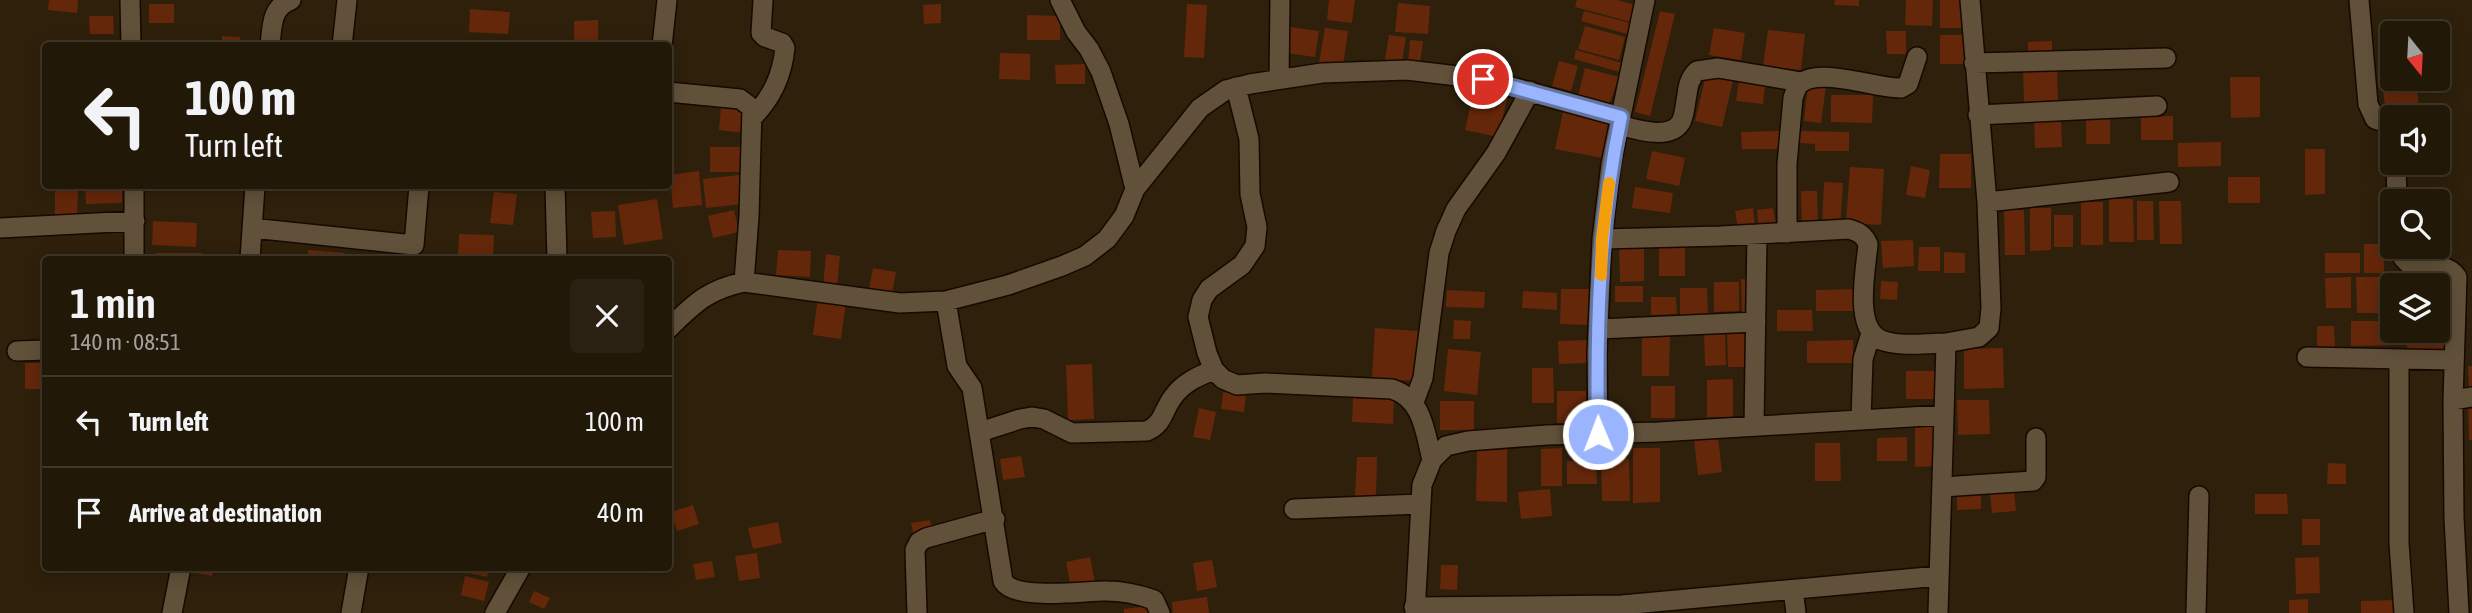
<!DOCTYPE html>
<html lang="en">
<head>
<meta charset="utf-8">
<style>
  body { margin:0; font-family:"Asap Condensed",sans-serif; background:#2a2112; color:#f1f3f6; height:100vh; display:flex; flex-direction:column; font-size:26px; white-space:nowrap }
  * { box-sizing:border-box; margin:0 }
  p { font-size:23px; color:#a2a09c }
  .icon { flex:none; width:38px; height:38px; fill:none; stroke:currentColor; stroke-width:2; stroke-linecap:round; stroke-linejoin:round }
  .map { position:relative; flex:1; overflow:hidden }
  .panel { position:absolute; left:42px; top:256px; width:630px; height:315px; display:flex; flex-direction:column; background:#221808; border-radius:7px; box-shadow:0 4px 18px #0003,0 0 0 2px #3f3729 }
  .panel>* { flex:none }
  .banner { position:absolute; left:42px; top:42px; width:630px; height:147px; border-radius:7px; box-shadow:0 4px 18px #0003,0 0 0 2px #3f3729; background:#221808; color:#f1f3f6; overflow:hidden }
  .needle { width:46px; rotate:162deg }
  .buttons { position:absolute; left:2380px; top:21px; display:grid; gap:14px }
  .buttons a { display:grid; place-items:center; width:70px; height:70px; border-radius:7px; background:#221808; box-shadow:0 4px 18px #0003,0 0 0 2px #3f3729; font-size:35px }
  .pin { position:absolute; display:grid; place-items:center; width:60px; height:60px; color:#fff; margin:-30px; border:4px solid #fff; border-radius:50%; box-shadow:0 2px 7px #0007 }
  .me { position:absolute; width:77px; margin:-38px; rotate:359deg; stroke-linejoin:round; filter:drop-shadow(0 0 5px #0008) }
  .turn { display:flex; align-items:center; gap:24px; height:147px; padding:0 28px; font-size:32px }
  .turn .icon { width:91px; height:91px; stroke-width:2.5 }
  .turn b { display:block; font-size:49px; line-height:60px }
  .round { display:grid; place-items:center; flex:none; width:74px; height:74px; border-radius:7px; background:#2a2112 }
  .summary { display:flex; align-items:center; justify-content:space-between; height:119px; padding:0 28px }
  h1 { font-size:42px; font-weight:600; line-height:52px }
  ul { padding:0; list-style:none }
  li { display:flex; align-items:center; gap:21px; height:91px; padding:0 28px; border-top:2px solid #3f3729 }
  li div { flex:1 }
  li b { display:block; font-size:26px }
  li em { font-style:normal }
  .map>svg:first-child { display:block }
  .building { fill:#65270a }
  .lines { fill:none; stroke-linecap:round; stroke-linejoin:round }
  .minor-casing { stroke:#160900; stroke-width:22 }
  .minor { stroke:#61513a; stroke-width:19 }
  .route-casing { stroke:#6476a4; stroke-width:18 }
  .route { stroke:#9ab5fd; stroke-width:12 }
  .slow { stroke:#f59e0b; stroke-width:12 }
</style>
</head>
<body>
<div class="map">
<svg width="2472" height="613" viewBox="0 0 2472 613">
  <rect width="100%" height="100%" fill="#2e200b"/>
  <!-- building -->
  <path class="building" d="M49,0H78L77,13L48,10Z
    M1329,0H1355L1352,23L1327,20Z
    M1577,0H1617L1635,5L1631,22L1575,7Z
    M1835,0H1859V6L1834,5Z
    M1906,0H1933L1932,26L1905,25Z
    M1940,0H1965V28H1940Z
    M1398,3L1430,6L1428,34L1395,32Z
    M149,4H174V23H149Z
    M941,4V23L924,24L923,5Z
    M1187,4L1207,5L1204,58L1184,57Z
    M470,9L510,12L508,34L469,32Z
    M1584,11L1630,23L1627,34L1581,21Z
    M1660,11L1675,14L1650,116L1635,112Z
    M1027,15L1060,16V40H1027Z
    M89,16H113L114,34H90Z
    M598,20V42H574V21Z
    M1585,26L1625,37L1619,60L1578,49Z
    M1290,27L1319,31L1315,57L1286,53Z
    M1325,28L1348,31L1343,66L1319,63Z
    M1714,28L1745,33L1741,60L1709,55Z
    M1768,30L1805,34L1801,70L1763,66Z
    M1886,31H1906V54H1887Z
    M1389,35L1406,37L1401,68L1384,66Z
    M1940,35H1965L1964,64H1940Z
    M222,36L240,37V46H222Z
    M1410,40L1423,41L1420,64L1408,63Z
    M2052,41V55L2028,56V42Z
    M1576,50L1622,63L1620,72L1574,59Z
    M1000,53L1030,54V80L999,79Z
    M1559,61L1578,66L1571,91L1552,86Z
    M1085,64V84H1056L1055,65Z
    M1585,68L1619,77L1609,105L1578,96Z
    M2057,68L2058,104L2024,105L2023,69Z
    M1706,75L1733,81L1722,127L1695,121Z
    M2230,77H2260V117L2231,118Z
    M1739,81L1765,84L1763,104L1736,101Z
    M1808,84L1826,86L1821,123L1804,121Z
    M2417,86L2419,110L2386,114L2383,90Z
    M1475,87L1508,95L1498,137L1465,130Z
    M1831,95H1873L1872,123L1831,122Z
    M721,107L746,109L744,133L719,130Z
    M1563,112L1610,121L1603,158L1555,149Z
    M2173,116V140H2141V117Z
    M2034,117H2061L2062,147L2035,148Z
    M2086,118H2110V144H2086Z
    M1779,131V149H1742L1741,132Z
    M1800,131L1849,132V151H1815V144L1800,143Z
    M2221,142V166L2178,167V143Z
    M710,147H745L744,172H710Z
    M2305,149H2325V194L2305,195Z
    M1652,151L1685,158L1679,186L1646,179Z
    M1940,154H1971V188H1939Z
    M1911,166L1930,170L1925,198L1906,195Z
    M1850,167L1884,169L1881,225L1846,223Z
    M699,171L702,205L673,208L670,175Z
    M739,175L742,204L706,208L703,179Z
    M2228,177H2260V203H2228Z
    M1824,182L1843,183L1840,227L1822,226Z
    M85,186H122V203L86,204Z
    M1635,187L1673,193L1670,213L1632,208Z
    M55,189L78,190L77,216L55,215Z
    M1801,191H1817L1818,227L1802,228Z
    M494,192L517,194L513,225L490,223Z
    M657,199L663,239L624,245L618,205Z
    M2109,199H2133L2134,242H2109Z
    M2137,201H2153L2154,240H2137Z
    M2159,201H2181L2182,244H2160Z
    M2081,202H2103V245H2081Z
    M1753,208L1755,226L1738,229L1735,211Z
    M1773,208L1776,227L1759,230L1757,210Z
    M2030,208H2051V250L2030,251Z
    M734,210L739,232L713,238L708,216Z
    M2004,210H2024L2025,255H2005Z
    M615,211L616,237L593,238L591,212Z
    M2054,215H2073V247H2054Z
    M153,221L197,223L196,247L152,245Z
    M459,234L494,235L493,259H458Z
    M1913,240L1914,266L1883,268L1881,241Z
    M1644,244V281L1620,282L1619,245Z
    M2364,244H2384V273H2364Z
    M1659,247H1685V276H1659Z
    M1919,247H1940V271H1918Z
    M308,250L345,253L344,259H308Z
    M778,250L811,251L810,277L776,275Z
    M1944,252L1965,253V273H1944Z
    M156,253H202L201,259H156Z
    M2325,253H2360V273H2325Z
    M826,254L840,256L837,288L823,286Z
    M873,268L896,272L891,298L868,294Z
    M2426,276H2447V312H2438V285H2426Z
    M2351,277V308H2326L2325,278Z
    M2356,277H2399V285H2392V313H2357Z
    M1741,279L1754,280V314L1742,313Z
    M1881,281L1898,282L1897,300L1880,299Z
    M1714,282H1739V311L1714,312Z
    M1615,286H1643V302H1615Z
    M1680,288H1707L1708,317H1680Z
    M1561,289H1589V325L1560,324Z
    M1855,289V311H1816V290Z
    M1447,290L1485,292L1484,308L1446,307Z
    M1523,291L1557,293V310L1522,308Z
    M818,297L846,301L841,339L813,335Z
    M1651,297H1676L1677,314L1651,315Z
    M1777,310H1812L1813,331H1777Z
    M1454,320L1471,321L1470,339H1453Z
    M2351,321H2392V331H2397V345L2351,346Z
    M2317,326H2334L2335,350H2317Z
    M1375,328L1418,331L1415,381L1372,378Z
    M1727,329H1748L1749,367H1728Z
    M1704,330H1725L1726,365L1705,366Z
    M1642,334H1670L1669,376H1642Z
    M2445,337V354H2407V338Z
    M1588,340V363L1559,364L1558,341Z
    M1853,340V363H1807V341Z
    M2003,348L2004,388L1964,389V349Z
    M1448,349L1481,352L1477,395L1444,391Z
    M25,363H46V389H25Z
    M1092,364L1094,419L1068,420L1066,365Z
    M2468,366H2472V389H2469Z
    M1532,368H1553L1554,403H1532Z
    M1906,371H1938V399H1906Z
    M1733,379V417H1707V380Z
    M1651,386H1675V418H1651Z
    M1557,391H1586V423H1557Z
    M1223,392L1246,395L1244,412L1221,409Z
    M1353,398L1394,399L1393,424L1352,422Z
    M1957,400H1989L1990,434L1958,435Z
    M1440,401H1474V430H1440Z
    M2468,404H2472V440H2469Z
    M1199,408L1216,412L1210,440L1193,437Z
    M1915,425H1937L1938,466L1915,467Z
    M1718,437L1722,472L1698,475L1694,440Z
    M1907,437V461H1877V438Z
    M1815,443H1840L1841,481H1815Z
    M1562,448V486H1541V449Z
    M1633,448H1660V502L1633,503Z
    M1477,449H1507V502L1476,501Z
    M1021,456L1025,477L1003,480L1000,459Z
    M1357,457H1377L1376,497L1355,496Z
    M1601,459H1629L1630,501H1602Z
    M1567,461H1596L1597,484H1567Z
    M2328,463L2346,464V484H2327Z
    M1550,489L1552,516L1521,519L1518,492Z
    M1981,489V509L1957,510V490Z
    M2014,490L2016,511L1992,513L1990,492Z
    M2255,494H2287L2288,514H2255Z
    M693,505L699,524L677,531L671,512Z
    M2302,519H2320V545H2302Z
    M930,520L933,534L914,538L911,523Z
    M778,522L782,543L753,549L748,528Z
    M757,553L760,578L739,581L735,556Z
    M1090,557L1095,583L1071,588L1066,562Z
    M2319,557L2320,593L2296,594L2295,558Z
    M1212,560L1217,587L1197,591L1193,563Z
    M712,561L715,577L696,580L693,564Z
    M1441,565H1458L1457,590L1440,589Z
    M197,567H214L212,576L196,573Z
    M455,567H489L487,577L455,570Z
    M465,576L489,582L484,601L461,595Z
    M534,591L550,598L544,609L529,602Z
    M1207,597L1209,613H1173L1172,602Z
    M2308,599V613H2289V600Z
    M2395,600V613H2361V601Z
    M1148,606L1149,613H1124V609Z"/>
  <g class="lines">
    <!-- minor casing -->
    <g class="minor-casing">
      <path id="minor" d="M130,0L131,46
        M2359,0L2368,104L2375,119L2387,123L2392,131
        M270,46C272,27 271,7 291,0
        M342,46L347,0
        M662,46L667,0
        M1974,63L2166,58
        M1279,79L1280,0
        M1236,87L1249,139L1250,194L1257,227L1255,246L1242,265L1209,289L1202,300L1198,317L1207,353L1214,370L1223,379L1237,385L1265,383L1392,389C1423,399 1425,432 1432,460
        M668,92L740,99L752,108L749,216L744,282
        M1978,115L2157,106
        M753,117C772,97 782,76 785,48L782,43L765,37L761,33L763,0
        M1619,125C1635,129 1670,141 1681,122C1685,114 1685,104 1687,95C1688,85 1690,78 1697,71L1718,68L1801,82
        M2396,163L2397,201
        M555,186L557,259
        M1135,189L1200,108L1226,90L1250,84L1322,73L1407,70L1483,79L1621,117
        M1987,202L2169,182
        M0,228L135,221
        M252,228L414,245L419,186
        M1787,233V164L1793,98C1795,93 1796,86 1801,83C1820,67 1878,89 1901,88L1908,84L1917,57
        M1602,239L1721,236L1849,229C1859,232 1864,235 1868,244C1866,270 1852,332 1884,341C1903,347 1926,343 1946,343
        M2399,247L2403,258L2409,264C2425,268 2447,261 2457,277L2453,400
        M134,259V186
        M250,259L255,186
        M946,301L957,366L972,388L1003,581C1015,601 1082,591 1105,591C1121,591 1138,594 1154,600L1160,613
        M668,329C695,303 707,290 744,282L900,303L946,301L1008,285L1062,266L1085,256L1107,239L1124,216L1135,189L1119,124L1101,72L1089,49L1076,32L1060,0
        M1598,329L1756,322
        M17,351L46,350
        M2307,357L2453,360
        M2399,359V543L2404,613
        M1414,402L1423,378L1439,253L1446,231L1456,209L1496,153L1530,91
        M1944,415L1946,343L1979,337L1989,328L1991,308L1987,202L1970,0
        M1861,420L1863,359L1871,333
        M1754,426L1757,234
        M980,432L1020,419L1032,417L1044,419L1072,433L1147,431C1164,423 1162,412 1173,397C1183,383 1198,376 1214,370
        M1598,434L1597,352L1602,239L1611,164L1645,0
        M1942,487L2033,481L2036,477V438
        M1294,509L1420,504
        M1793,590L1796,613
        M1414,607L1622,605L1939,576
        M172,613L181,567
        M351,613L359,567
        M495,613L521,567
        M917,613L915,550L919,542L926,538L995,519
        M1415,613L1422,485L1432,460L1446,446L1468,441L1547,435L1658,432L1944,415L1938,613
        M2196,613L2199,496
        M2459,613L2454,518L2453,400L2472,397"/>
    </g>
    <!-- minor -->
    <use href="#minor" class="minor"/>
  </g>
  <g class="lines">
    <!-- route casing -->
    <g class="route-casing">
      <path id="route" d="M1483,79L1621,117C1599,221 1596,328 1598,434"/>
    </g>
    <!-- route -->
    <use href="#route" class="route"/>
    <!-- slow -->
    <path class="slow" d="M1601,275L1602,239L1609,183"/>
  </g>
</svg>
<div class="buttons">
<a><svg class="needle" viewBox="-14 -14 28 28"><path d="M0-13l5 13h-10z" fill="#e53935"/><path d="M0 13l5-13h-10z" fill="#a2a09c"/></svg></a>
<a><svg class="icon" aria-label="sound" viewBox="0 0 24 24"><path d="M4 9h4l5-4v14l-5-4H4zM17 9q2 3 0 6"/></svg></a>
<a><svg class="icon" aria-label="search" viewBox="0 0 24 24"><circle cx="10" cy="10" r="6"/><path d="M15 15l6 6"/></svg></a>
<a><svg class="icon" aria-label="layers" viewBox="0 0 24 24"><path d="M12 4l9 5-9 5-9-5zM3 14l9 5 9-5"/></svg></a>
</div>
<div class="pin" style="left:1483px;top:79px;background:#d93025"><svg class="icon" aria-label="arrive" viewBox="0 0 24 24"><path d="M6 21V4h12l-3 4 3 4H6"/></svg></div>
<svg class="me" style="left:1598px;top:434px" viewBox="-20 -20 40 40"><circle r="17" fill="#9ab5fd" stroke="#fff" stroke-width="3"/><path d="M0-11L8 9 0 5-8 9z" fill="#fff"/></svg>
<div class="banner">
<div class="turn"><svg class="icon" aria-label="left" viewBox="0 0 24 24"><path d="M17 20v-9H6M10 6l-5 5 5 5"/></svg><div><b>100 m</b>Turn left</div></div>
</div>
<section class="panel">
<div class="summary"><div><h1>1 min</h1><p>140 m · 08:51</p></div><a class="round"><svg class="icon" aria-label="close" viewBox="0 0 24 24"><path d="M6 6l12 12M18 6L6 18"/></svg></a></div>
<ul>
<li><svg class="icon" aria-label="left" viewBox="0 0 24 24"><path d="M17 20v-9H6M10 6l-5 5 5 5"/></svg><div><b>Turn left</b></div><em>100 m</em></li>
<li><svg class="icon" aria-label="arrive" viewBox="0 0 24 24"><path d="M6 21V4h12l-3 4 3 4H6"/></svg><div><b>Arrive at destination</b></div><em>40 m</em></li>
</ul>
</section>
</div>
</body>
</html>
